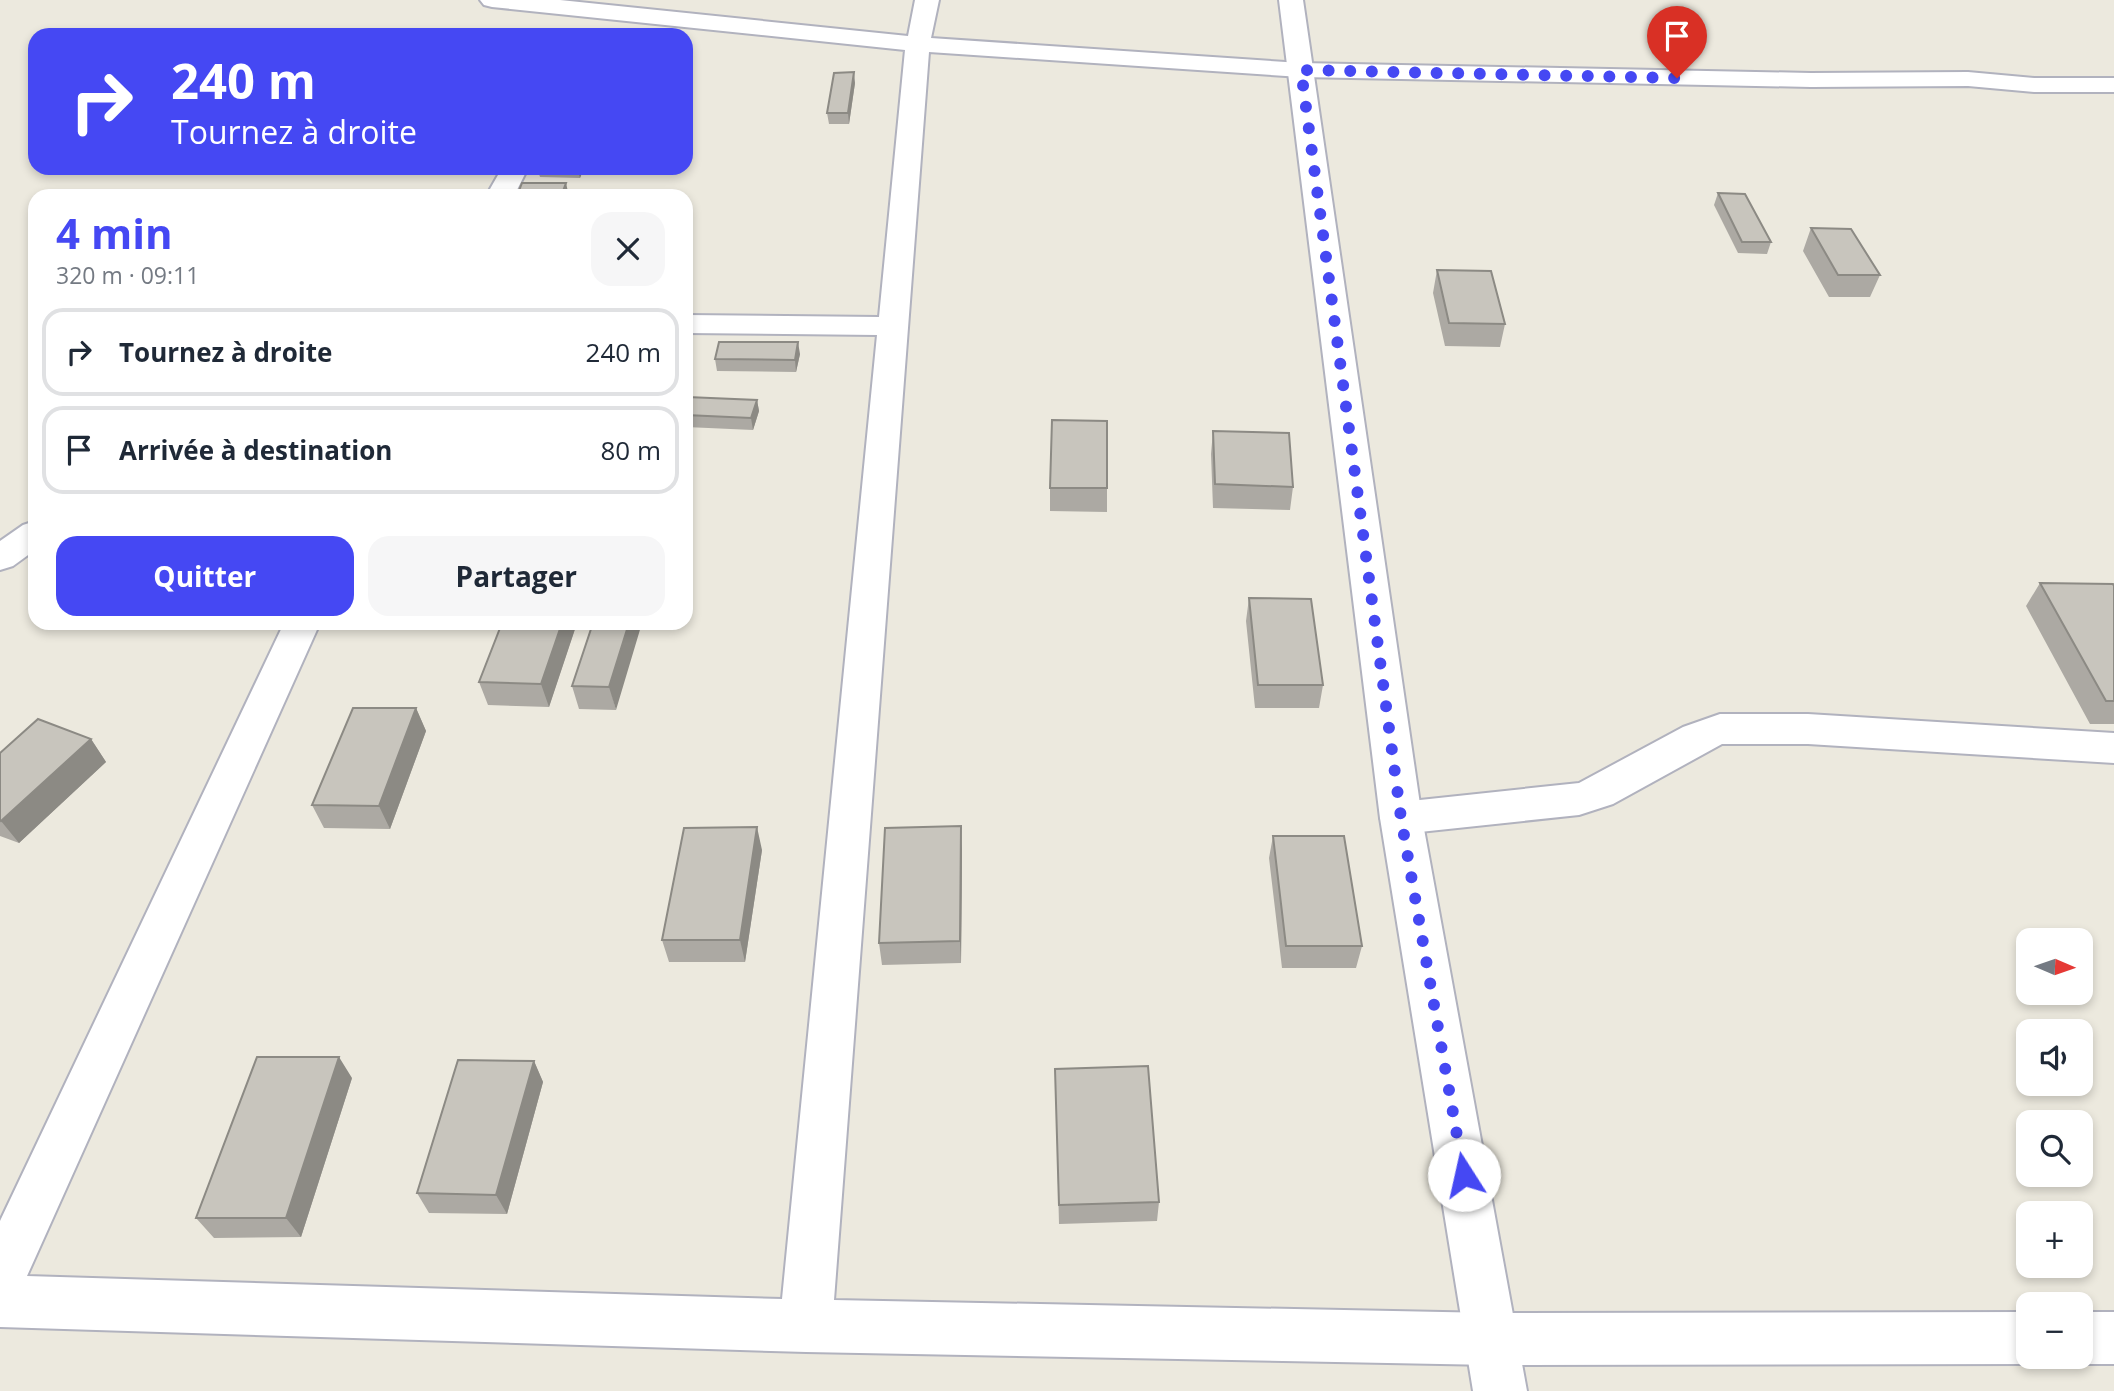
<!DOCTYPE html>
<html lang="fr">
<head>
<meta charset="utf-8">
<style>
  body { margin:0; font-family:"Open Sans",sans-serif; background:#f6f6f7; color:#1f2937; height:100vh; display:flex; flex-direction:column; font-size:26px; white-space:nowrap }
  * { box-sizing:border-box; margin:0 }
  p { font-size:23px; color:#747a83 }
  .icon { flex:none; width:38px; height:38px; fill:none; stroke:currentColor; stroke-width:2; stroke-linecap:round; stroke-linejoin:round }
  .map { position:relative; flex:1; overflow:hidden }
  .details { position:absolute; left:28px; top:189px; width:665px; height:441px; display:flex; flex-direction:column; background:#fff; border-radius:21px; box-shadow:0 4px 10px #0003 }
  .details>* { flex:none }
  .hud { position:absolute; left:28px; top:28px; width:665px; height:147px; border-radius:21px; box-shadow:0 4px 10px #0003; background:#4548f3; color:#fff; overflow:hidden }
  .needle { width:46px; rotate:92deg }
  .tools { position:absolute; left:2016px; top:928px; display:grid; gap:14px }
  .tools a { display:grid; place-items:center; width:77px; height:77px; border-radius:14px; background:#fff; box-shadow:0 4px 10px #0003; font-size:35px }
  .pin { position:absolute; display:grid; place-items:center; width:60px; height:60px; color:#fff; margin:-72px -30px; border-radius:50% 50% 50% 0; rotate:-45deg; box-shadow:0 0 7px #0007 }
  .pin .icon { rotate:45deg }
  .me { position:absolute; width:77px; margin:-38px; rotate:350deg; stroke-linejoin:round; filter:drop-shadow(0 0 5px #0008) }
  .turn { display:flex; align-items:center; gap:24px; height:147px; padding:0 28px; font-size:32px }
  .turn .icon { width:91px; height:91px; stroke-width:2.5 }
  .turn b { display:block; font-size:49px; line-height:60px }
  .round { display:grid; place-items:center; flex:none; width:74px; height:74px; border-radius:21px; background:#f6f6f7 }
  .summary { display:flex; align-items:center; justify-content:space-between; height:119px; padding:0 28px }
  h1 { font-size:42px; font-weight:700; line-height:52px; color:#4548f3 }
  .action { display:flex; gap:14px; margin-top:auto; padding:14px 28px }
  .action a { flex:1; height:80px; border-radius:21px; background:#4548f3; color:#fff; font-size:28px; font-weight:700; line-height:80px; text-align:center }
  .action a+a { background:#f6f6f7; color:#1f2937 }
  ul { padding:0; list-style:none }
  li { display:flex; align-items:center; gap:21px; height:88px; margin:0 14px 10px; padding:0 14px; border:4px solid #e0e1e3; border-radius:21px }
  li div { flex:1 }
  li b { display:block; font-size:26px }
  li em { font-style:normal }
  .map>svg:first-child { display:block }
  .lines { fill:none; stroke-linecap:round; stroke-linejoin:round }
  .street-casing { stroke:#b1b2be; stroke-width:4 }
  .secondary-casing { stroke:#b1b2be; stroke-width:4 }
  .street { fill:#fff; fill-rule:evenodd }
  .secondary { fill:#fff; fill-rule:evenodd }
  .wall { fill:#aca9a3 }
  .shaded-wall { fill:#8c8a84 }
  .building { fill:#c8c5bd; stroke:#8c8a84; stroke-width:2 }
  .route { stroke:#4548f3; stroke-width:12; stroke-dasharray:0 21.6 }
</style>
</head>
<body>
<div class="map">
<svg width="2114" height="1391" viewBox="0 0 2114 1391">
  <rect width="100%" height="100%" fill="#ece9de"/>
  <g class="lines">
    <!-- street casing -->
    <g class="street-casing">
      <path id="street" d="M480,0H560L908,36L915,0H939L931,38L1301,63L1811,73L1968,72L2034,78H2114V92H2034L1968,86L1811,87L1301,77L929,52L834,1300L1492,1313L2028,1312V1356L2047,1357L2028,1364L1492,1365L806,1352L0,1327V1221L284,623H320L27,1276L782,1299L877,335L686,333V315L879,317L905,50L492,7L484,5Z
        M502,168H528L514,196H486Z
        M35,521V550L13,566L0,570V541L23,525Z
        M1720,714H1808L2114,733V763L1808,744H1722L1613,804L1579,815L1401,834L1386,829L1380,818L1386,807L1401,802L1579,783L1683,727Z
        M2081,1312H2114V1364H2081L2062,1357L2081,1356Z"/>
    </g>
    <!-- secondary casing -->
    <g class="secondary-casing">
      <path id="secondary" d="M1279,0H1303L1422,818L1527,1391H1473L1380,818Z"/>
    </g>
    <!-- street -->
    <use href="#street" class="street"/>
    <!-- secondary -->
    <use href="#secondary" class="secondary"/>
  </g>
  <!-- wall -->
  <path class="wall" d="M855,83L849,124H829L827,113Z
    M537,168H584L580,178L540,177Z
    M1718,193L1771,242L1767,254L1738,253L1714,205Z
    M1811,228L1880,275L1870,297H1829L1803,251Z
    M1437,270L1505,324L1500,347L1445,346L1433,293Z
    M800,354L796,372L717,371L715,359Z
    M686,399L757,400L759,411L753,430L686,427Z
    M1213,431L1293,487L1290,510L1213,508L1211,454Z
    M1050,488H1107V512L1050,511Z
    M2040,583L2114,586V724H2090L2026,606Z
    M1249,598L1323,685L1319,708H1255L1246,621Z
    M502,623H577L549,707L488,705L479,682Z
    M593,623L616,710L579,709L572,686Z
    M416,708L426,731L390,829L324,828L312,805Z
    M91,739L106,762L19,843L0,836V753Z
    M1273,836L1362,946L1356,968H1282L1269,858Z
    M962,849L961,963L882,965L879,943Z
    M762,850L745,962H669L662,940Z
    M534,1061L543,1082L507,1214L429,1213L417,1193Z
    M1055,1069L1159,1202L1157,1221L1059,1224Z
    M352,1078L301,1237L214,1238L196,1218Z"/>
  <!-- shaded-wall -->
  <path class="shaded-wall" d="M854,72L855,83L849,124L848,113Z
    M577,168H584L580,178Z
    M566,183L569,196H561Z
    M798,342L800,354L796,372L795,360Z
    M757,400L759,411L753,430L751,418Z
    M562,623H577L549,707L541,684Z
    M629,623H642L616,710L609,687Z
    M416,708L426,731L390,829L379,806Z
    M91,739L106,762L19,843L1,821Z
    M961,826L962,849L961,963L960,941Z
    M757,827L762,850L745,962L740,940Z
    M339,1057L352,1078L301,1237L286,1218Z
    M534,1061L543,1082L507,1214L496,1195Z"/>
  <!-- building -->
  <path class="building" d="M854,72L848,113H827L834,73Z
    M522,183H566L561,196H517Z
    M1718,193L1745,194L1771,242H1742Z
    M1811,228L1851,229L1880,275H1838Z
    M1437,270L1491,271L1505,324L1449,323Z
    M719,342H798L795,360L715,359Z
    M687,397L757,400L751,418L686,415Z
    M1052,420L1107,421V488H1050Z
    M1213,431L1289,433L1293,487L1215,484Z
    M2040,583L2113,584L2114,586V701H2106Z
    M1249,598L1311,599L1323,685H1258Z
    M502,623H562L541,684L479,682Z
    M593,623H629L609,687L572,686Z
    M353,708H416L379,806L312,805Z
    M38,719L91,739L1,821L0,820V753Z
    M961,826L960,941L879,943L885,828Z
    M757,827L740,940H662L684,828Z
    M1273,836H1344L1362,946H1286Z
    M257,1057H339L286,1218H196Z
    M458,1060L534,1061L496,1195L417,1193Z
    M1148,1066L1159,1202L1059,1205L1055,1069Z"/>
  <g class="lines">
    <!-- route -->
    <path class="route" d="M1464,1175L1401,818L1301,70L1677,78"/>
  </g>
</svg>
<div class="tools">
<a><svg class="needle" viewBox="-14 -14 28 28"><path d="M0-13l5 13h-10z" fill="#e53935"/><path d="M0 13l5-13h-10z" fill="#747a83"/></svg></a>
<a><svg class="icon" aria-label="sound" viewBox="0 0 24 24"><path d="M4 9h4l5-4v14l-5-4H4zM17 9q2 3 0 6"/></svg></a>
<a><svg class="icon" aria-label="search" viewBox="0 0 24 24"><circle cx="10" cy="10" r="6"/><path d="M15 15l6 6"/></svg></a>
<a>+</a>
<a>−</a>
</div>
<div class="pin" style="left:1677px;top:78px;background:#d93025"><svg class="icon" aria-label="arrive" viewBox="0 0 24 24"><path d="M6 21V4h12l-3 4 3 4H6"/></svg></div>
<svg class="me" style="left:1464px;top:1175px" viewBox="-20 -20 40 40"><circle r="19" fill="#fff"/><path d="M0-13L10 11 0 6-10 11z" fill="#4548f3"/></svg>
<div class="hud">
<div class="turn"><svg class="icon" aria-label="right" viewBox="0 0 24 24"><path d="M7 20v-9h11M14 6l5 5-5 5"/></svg><div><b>240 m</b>Tournez à droite</div></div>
</div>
<section class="details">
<div class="summary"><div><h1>4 min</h1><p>320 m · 09:11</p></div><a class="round"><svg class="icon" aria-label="close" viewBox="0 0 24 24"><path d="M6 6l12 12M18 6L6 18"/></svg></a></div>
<ul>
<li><svg class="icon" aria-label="right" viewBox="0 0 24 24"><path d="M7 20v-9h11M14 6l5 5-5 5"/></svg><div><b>Tournez à droite</b></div><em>240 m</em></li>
<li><svg class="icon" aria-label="arrive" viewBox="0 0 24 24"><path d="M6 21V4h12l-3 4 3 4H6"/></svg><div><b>Arrivée à destination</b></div><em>80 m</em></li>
</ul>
<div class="action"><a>Quitter</a><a>Partager</a></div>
</section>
</div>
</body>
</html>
